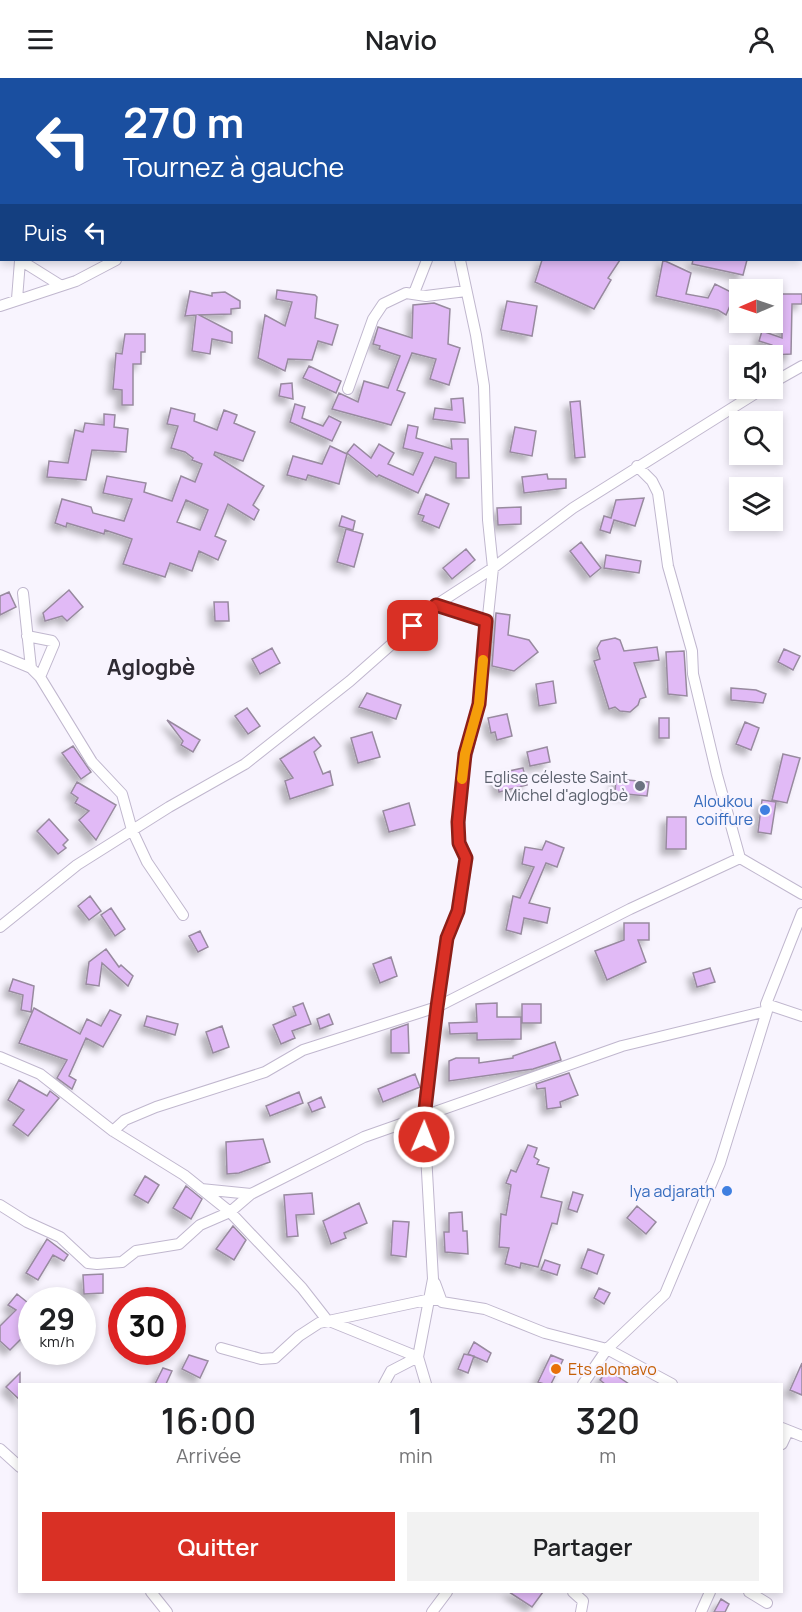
<!DOCTYPE html>
<html lang="fr">
<head>
<meta charset="utf-8">
<style>
  body { margin:0; font-family:Manrope,sans-serif; background:#f2f2f2; color:#202124; height:100vh; display:flex; flex-direction:column; font-size:22px; white-space:nowrap }
  * { box-sizing:border-box; margin:0 }
  p { font-size:20px; color:#757577 }
  .icon { flex:none; width:33px; height:33px; fill:none; stroke:currentColor; stroke-width:2; stroke-linecap:round; stroke-linejoin:round }
  .map { position:relative; flex:1; overflow:hidden }
  .drawer { position:absolute; left:18px; top:1305px; width:765px; height:210px; display:flex; flex-direction:column; background:#fff; border-radius:0px; box-shadow:0 3px 9px #0003 }
  .drawer>* { flex:none }
  .guide { position:absolute; left:0px; top:0px; width:802px; height:183px; box-shadow:0 3px 9px #0003; background:#1a4fa0; color:#fff; overflow:hidden }
  .needle { width:39px; rotate:268deg }
  .controls { position:absolute; left:729px; top:201px; display:grid; gap:12px }
  .controls a { display:grid; place-items:center; width:54px; height:54px; border-radius:0px; background:#fff; box-shadow:0 3px 9px #0003; font-size:30px }
  .speed { position:absolute; left:18px; top:1209px; display:flex; gap:12px; font-size:30px; font-weight:700; text-align:center }
  .speed>* { display:grid; place-content:center; width:78px; height:78px; border-radius:50%; background:#fff; box-shadow:0 3px 9px #0003; line-height:1 }
  .speed small { font-size:15px; font-weight:400 }
  .speed .limit { border:9px solid #d22; background:#fff; color:#111 }
  .pin { position:absolute; display:grid; place-items:center; width:51px; height:51px; color:#fff; margin:-26px; border-radius:12px; box-shadow:0 3px 9px #0006 }
  .me { position:absolute; width:66px; margin:-33px; rotate:1deg; stroke-linejoin:round; filter:drop-shadow(0 0 4px #0008) }
  .turn { display:flex; align-items:center; gap:21px; height:126px; padding:0 24px; font-size:27px }
  .turn .icon { width:78px; height:78px; stroke-width:2.5 }
  .turn b { display:block; font-size:42px; line-height:51px }
  .then { display:flex; align-items:center; height:57px; padding:0 24px; background:#0003; gap:12px; font-size:22px }
  .eta { display:flex; justify-content:space-evenly; align-items:center; height:102px; text-align:center }
  .eta b { font-size:36px; font-weight:600; line-height:42px }
  .primary-button { display:flex; gap:12px; margin-top:auto; padding:12px 24px }
  .primary-button a { flex:1; height:69px; border-radius:0px; background:#d93025; color:#fff; font-size:24px; font-weight:600; line-height:69px; text-align:center }
  .primary-button a+a { background:#f2f2f2; color:#202124 }
  header { display:flex; justify-content:space-between; align-items:center; height:78px; padding:0 24px; background:#fff; font-size:27px; font-weight:600 }
  .map>svg:first-child { display:block }
  .building { fill:#e1baf6; stroke:#988a9f; stroke-width:1.5; fill-rule:evenodd; filter:url(#shadow) }
  .lines { fill:none; stroke-linecap:round; stroke-linejoin:round }
  .street-casing { stroke:#c0b7ce; stroke-width:12 }
  .street { stroke:#fff; stroke-width:10 }
  .route-casing { stroke:#8d1f18; stroke-width:15 }
  .route { stroke:#d93025; stroke-width:10 }
  .slow { stroke:#f59e0b; stroke-width:10 }
  .worship-dot { fill:#6b7280; stroke:#f8f4fe; stroke-width:2 }
  .shop-dot { fill:#3f7fe0; stroke:#f8f4fe; stroke-width:2 }
  .food-dot { fill:#e8710a; stroke:#f8f4fe; stroke-width:2 }
  .labels { text-anchor:middle; stroke-width:4.5; stroke-linejoin:round; paint-order:stroke }
  .worship-label { font-size:16px; fill:#5b616d; stroke:#f8f4fe; text-anchor:end }
  .shop-label { font-size:16px; fill:#366cbe; stroke:#f8f4fe; text-anchor:end }
  .food-label { font-size:16px; fill:#c56008; stroke:#f8f4fe; text-anchor:start }
  .district-label { font-size:22px; font-weight:bold; fill:#2f2b34; stroke:#f8f4fe }
</style>
</head>
<body>
<header><svg class="icon" aria-label="menu" viewBox="0 0 24 24"><path d="M4 6h16M4 12h16M4 18h16"/></svg>Navio<svg class="icon" aria-label="person" viewBox="0 0 24 24"><circle cx="12" cy="8" r="4"/><path d="M4 21q1-7 8-7t8 7"/></svg></header>
<div class="map">
<svg width="802" height="1534" viewBox="0 0 802 1534">
  <defs>
    <filter id="shadow"><feDropShadow dx="-5.5" dy="5.5" stdDeviation="3" flood-color="#0004"/></filter>
  </defs>
  <rect width="100%" height="100%" fill="#f8f4fe"/>
  <!-- building -->
  <path class="building" d="M542,182H620L608,200L611,202L594,231L535,204Z
    M663,182L691,195L686,216L708,220L715,206L735,216L726,237L718,232L656,218Z
    M693,182H747L743,197L692,186Z
    M277,212L315,217L317,219L315,240L338,247L332,267L318,263L312,282L288,281L285,293L258,280L265,237L285,248L292,224L276,221Z
    M190,213L212,218V215L225,214L240,223V230L231,231V236L199,237L232,254V265L212,261L210,276L192,273L196,237L185,238Z
    M772,216H802V226H792L791,276L774,277L772,267L759,263L762,253L782,260V228L772,227Z
    M507,223L537,228L532,258L501,252Z
    M434,225L450,231L448,266L460,270L449,307L430,301L436,281L412,275L397,312L405,315L391,347L332,331L339,315L358,324L364,303L388,310L400,278L379,271L380,268L373,266L378,249L412,260L413,227Z
    M125,256H145V274H141V286H133V327H122V312L113,311L116,275L122,276Z
    M309,288L341,303L336,315L303,300Z
    M292,305L293,321L279,318L281,306Z
    M463,320L465,345L433,341L435,330L452,332L451,321Z
    M580,323L585,379L575,380L570,324Z
    M295,326L305,329L302,340L323,348L329,338L341,344L332,363L290,344Z
    M171,330L195,336L194,343L217,352L224,332L237,337L234,345L255,354L243,383L215,374L214,377L264,408L253,427L259,432L254,442L228,426L215,458L226,463L218,482L199,473L192,493L170,485L165,499L123,486L132,461L105,452L104,456L67,445L66,449L55,445L62,421L91,429L93,435L124,443L132,421L103,415L107,398L146,405L144,414L172,423L181,398L195,404L202,386L192,382L193,380L185,374L171,370L178,348L167,346ZM186,422L208,432L200,452L177,444Z
    M104,336L115,337L114,349L128,351L126,374L92,372L86,402L47,399L49,383L68,385L75,352L83,354L85,345L104,347Z
    M408,347L418,349L416,360L452,371L451,361H468L469,400H456V385L435,379L418,415L379,397L377,399L347,375L354,366L371,380L379,366L394,375L388,386L413,397L423,375L403,370Z
    M515,349L536,353L532,378L510,374Z
    M330,368L347,376L339,406L308,397L306,402L287,397L293,378L322,386Z
    M547,396L548,401H566V410L524,415L522,399Z
    M426,416L449,426L439,450L422,443L424,438L418,436Z
    M644,420L635,448L614,442L610,455L600,452L604,438L611,440L616,422Z
    M521,429V446L498,447L497,430Z
    M342,438L355,443L353,452L339,448Z
    M346,451L363,456L354,489L337,484Z
    M581,464L601,490L590,499L570,473Z
    M466,471L475,482L452,501L443,490Z
    M606,477L641,483L639,495L604,490Z
    M69,512L83,529L67,543L62,538L45,543L43,535Z
    M9,514L16,529L0,537V518Z
    M214,524H228L229,543H215Z
    M496,535L510,537L508,557L529,562L538,574L514,593L492,588Z
    M615,560L620,562L624,573L657,569L659,582L634,585L646,619L640,621L638,627L630,634L620,633L615,629L609,631L594,583L600,581L597,570L601,563Z
    M272,570L280,585L260,596L252,581Z
    M784,571L800,578L793,592L778,584Z
    M684,573L687,618L668,616L666,574Z
    M553,603L556,625L539,628L536,606Z
    M731,610L756,612L766,616L763,625L731,622Z
    M367,615L401,627L396,641L359,629Z
    M247,630L260,648L248,656L235,638Z
    M507,636L512,658L497,662L495,654L491,655L488,640Z
    M659,640H669V660H659Z
    M167,642L200,662L193,674L181,667L183,663Z
    M745,644L759,650L751,672L736,666Z
    M372,654L380,679L358,685L351,660Z
    M314,659L321,668L314,674L323,696L330,693L333,707L290,721L285,703L293,700L280,681Z
    M73,668L91,694L81,701L62,675Z
    M547,669L550,684L530,688L527,674Z
    M783,676L800,680L787,725L772,722Z
    M523,690L527,707L499,714L495,696Z
    M616,701L649,704L647,718L615,715Z
    M77,704L116,727L96,762L79,742L89,733L75,725L78,720L71,715Z
    M762,722L776,724L771,756L758,754Z
    M409,725L415,747L389,754L383,733Z
    M667,739H686V771H666Z
    M49,741L68,762L63,767L66,770L58,776L37,753Z
    M546,763L564,770L557,789L546,785L529,825L550,830L547,845L524,840L521,856L506,852L513,818L520,820L534,789L522,786L525,769L542,772Z
    M90,818L101,833L89,842L78,828Z
    M111,830L125,851L115,858L101,837Z
    M624,845H649V862H638L646,884L607,902L595,873L624,862Z
    M200,853L208,869L198,874L189,858Z
    M106,871L119,889L121,887L133,898L128,908L102,885L99,908L86,906L89,884Z
    M391,879L397,898L380,905L373,886Z
    M710,890L715,904L697,909L693,895Z
    M13,901L34,908L31,934L21,932L23,917L9,913Z
    M303,925L311,946L292,953L295,960L281,966L273,947L296,937L293,929Z
    M497,925V939H521V961L477,962V955L450,956L449,945L477,944L476,926Z
    M522,926H541V945H522Z
    M34,930L80,956L87,941L101,948L110,932L121,937L103,969L86,960L69,998L76,1002L72,1011L57,1000L67,982L19,965Z
    M329,936L333,946L320,951L317,941Z
    M147,938L178,946L175,957L144,948Z
    M408,946L409,975H391V952Z
    M222,948L229,969L213,975L206,954Z
    M555,964L561,982L533,991L449,1003V983L456,980H479V985L513,980V978Z
    M569,995L578,1017L560,1024L561,1029L547,1031L545,1010L537,1011L536,1006Z
    M415,996L420,1009L383,1024L378,1011Z
    M19,1002L47,1018L50,1013L59,1020L28,1058L13,1047L24,1032L8,1022Z
    M299,1014L303,1025L270,1038L266,1028Z
    M321,1019L325,1029L312,1034L308,1025Z
    M263,1061L270,1084L239,1095L227,1096L226,1064Z
    M528,1067L537,1070L534,1079L539,1082L537,1086L549,1090L541,1119L562,1124L557,1146L552,1145L538,1189L521,1185L520,1190L505,1186L509,1170L499,1169L501,1136L506,1137L511,1107L506,1105L511,1092L516,1094Z
    M145,1098L159,1107L148,1125L134,1117Z
    M186,1108L202,1121L191,1141L173,1130Z
    M573,1114L583,1117L577,1134L568,1131Z
    M312,1115L314,1136L296,1137L298,1158L287,1159L284,1117Z
    M359,1125L367,1145L344,1155L346,1160L331,1166L323,1143Z
    M637,1128L656,1144L646,1156L627,1140Z
    M462,1134L463,1153H467L468,1176L445,1174L444,1154H449V1135Z
    M393,1143L409,1144L406,1179L391,1177Z
    M233,1148L246,1162L234,1182L216,1171Z
    M47,1161L68,1177L64,1183L53,1177L38,1202L26,1195Z
    M588,1171L604,1177L597,1196L581,1190Z
    M545,1182L560,1187L557,1197L541,1192Z
    M103,1196V1215L84,1216L83,1197Z
    M599,1210L610,1215L604,1226L594,1220Z
    M17,1216L32,1228V1250L10,1272L0,1263V1248L16,1232L8,1227Z
    M474,1264L491,1275L487,1284L468,1276Z
    M464,1276L474,1278L468,1295L458,1291Z
    M189,1277L208,1283L200,1300L182,1291Z
    M551,1277L563,1282L551,1306H544L538,1304Z
    M802,1285V1317L790,1312Z
    M163,1290L172,1293L166,1306H155Z
    M608,1292L629,1306H605L600,1302Z
    M20,1295V1322L6,1309Z
    M509,1514H543L532,1529Z
    M721,1521L729,1526L725,1534H714Z"/>
  <g class="lines">
    <!-- street casing -->
    <g class="street-casing">
      <path id="street" d="M104,0L105,2
        M437,2L438,0
        M637,2L638,0
        M801,30H802
        M0,126L2,133
        M20,182L60,207
        M414,215L427,182
        M17,221L20,183
        M0,228L76,203L116,182
        M772,305L802,288
        M348,311L373,241L383,226L406,215L426,218L466,213
        M637,388L652,403L658,415L668,488L692,573L693,596L717,697L740,780L802,816
        M23,515L31,590
        M436,527L486,543
        M27,558L52,563L54,566L40,599
        M0,577L31,590L40,599L92,684L122,716L132,752L147,784L183,837
        M0,849L77,787L169,729L245,686L350,603L436,527L493,490L573,430L764,310
        M766,926L802,938
        M0,979L40,996L113,1053L184,1097L230,1134L251,1116L364,1059L622,968L767,933
        M113,1053L125,1042L156,1029L265,994L303,972L437,929L630,831L740,780
        M201,1111L251,1116
        M0,1127L27,1144L60,1159L88,1185L97,1186L122,1184L136,1173L179,1166L200,1147L230,1134L302,1210L327,1242L418,1279L391,1293L384,1306
        M435,1205L442,1224L485,1231L545,1255L607,1271L672,1306
        M221,1270L261,1281L275,1280L299,1258L319,1245L431,1221L436,1222
        M426,1306L418,1279L433,1201L424,1040L447,860L458,833L464,802L466,780L458,765L463,693L479,625L493,490L488,442L484,308L476,257L460,182
        M583,1306L607,1271L665,1216L720,1085L767,933L766,926L802,835
        M782,1350L802,1358
        M782,1366L788,1353
        M0,1371L20,1389
        M151,1514L167,1534
        M573,1514L583,1523L581,1534
        M749,1514L767,1525
        M432,1534L447,1514
        M701,1534L710,1514"/>
    </g>
    <!-- street -->
    <use href="#street" class="street"/>
  </g>
  <g class="lines">
    <!-- route casing -->
    <g class="route-casing">
      <path id="route" d="M413,548L436,527L486,543L479,626L465,676L458,744L459,765L466,780L458,833L447,860L437,929L424,1040V1059"/>
    </g>
    <!-- route -->
    <use href="#route" class="route"/>
    <!-- slow -->
    <path class="slow" d="M462,701L465,676L479,626L483,582"/>
  </g>
  <!-- markers -->
  <circle class="worship-dot" cx="640" cy="708" r="6"/>
  <g class="shop-dot">
    <circle cx="765" cy="732" r="6"/>
    <circle cx="727" cy="1113" r="6"/>
  </g>
  <circle class="food-dot" cx="556" cy="1291" r="6"/>
  <g class="labels">
    <!-- worship labels -->
    <g class="worship-label">
      <text x="628" y="705">Eglise céleste Saint<tspan x="628" dy="18">Michel d'aglogbè</tspan></text>
    </g>
    <!-- shop labels -->
    <g class="shop-label">
      <text x="753" y="729">Aloukou<tspan x="753" dy="18">coiffure</tspan></text>
      <text x="715" y="1119">Iya adjarath</text>
    </g>
    <!-- food labels -->
    <g class="food-label">
      <text x="568" y="1297">Ets alomavo</text>
    </g>
    <!-- district labels -->
    <g class="district-label">
      <text x="151" y="597">Aglogbè</text>
    </g>
  </g>
</svg>
<div class="controls">
<a><svg class="needle" viewBox="-14 -14 28 28"><path d="M0-13l5 13h-10z" fill="#e53935"/><path d="M0 13l5-13h-10z" fill="#757577"/></svg></a>
<a><svg class="icon" aria-label="sound" viewBox="0 0 24 24"><path d="M4 9h4l5-4v14l-5-4H4zM17 9q2 3 0 6"/></svg></a>
<a><svg class="icon" aria-label="search" viewBox="0 0 24 24"><circle cx="10" cy="10" r="6"/><path d="M15 15l6 6"/></svg></a>
<a><svg class="icon" aria-label="layers" viewBox="0 0 24 24"><path d="M12 4l9 5-9 5-9-5zM3 14l9 5 9-5"/></svg></a>
</div>
<div class="speed"><div>29<small>km/h</small></div><div class="limit">30</div></div>
<div class="pin" style="left:413px;top:548px;background:#d93025"><svg class="icon" aria-label="arrive" viewBox="0 0 24 24"><path d="M6 21V4h12l-3 4 3 4H6"/></svg></div>
<svg class="me" style="left:424px;top:1059px" viewBox="-20 -20 40 40"><circle r="17" fill="#d93025" stroke="#fff" stroke-width="3"/><path d="M0-11L8 9 0 5-8 9z" fill="#fff"/></svg>
<div class="guide">
<div class="turn"><svg class="icon" aria-label="left" viewBox="0 0 24 24"><path d="M17 20v-9H6M10 6l-5 5 5 5"/></svg><div><b>270 m</b>Tournez à gauche</div></div>
<div class="then">Puis<svg class="icon" aria-label="left" viewBox="0 0 24 24"><path d="M17 20v-9H6M10 6l-5 5 5 5"/></svg></div>
</div>
<section class="drawer">
<div class="eta">
<div><b>16:00</b><p>Arrivée</p></div>
<div><b>1</b><p>min</p></div>
<div><b>320</b><p>m</p></div>
</div>
<div class="primary-button"><a>Quitter</a><a>Partager</a></div>
</section>
</div>
</body>
</html>
